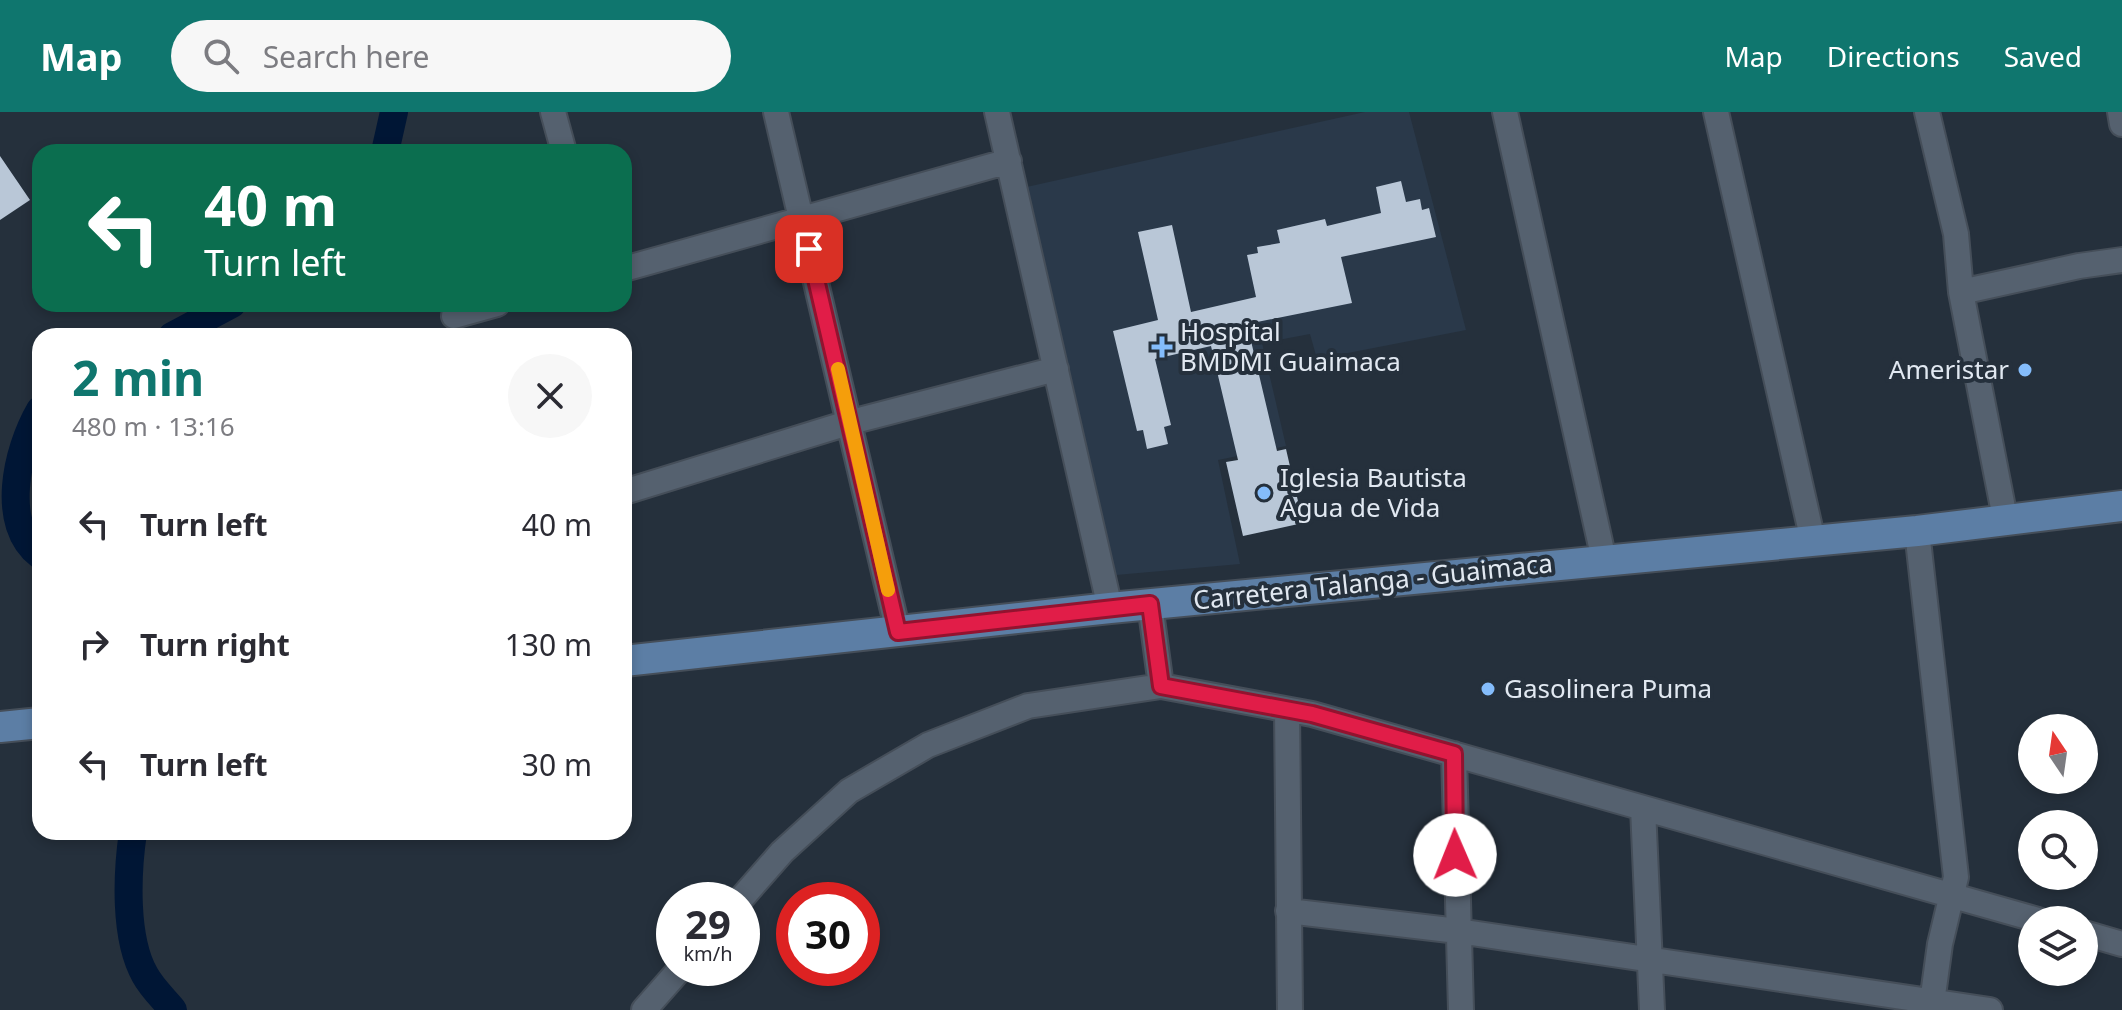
<!DOCTYPE html>
<html lang="en">
<head>
<meta charset="utf-8">
<style>
  body { margin:0; font-family:"Noto Sans",sans-serif; background:#f7f7f7; color:#2b2b33; height:100vh; display:flex; flex-direction:column; font-size:30px; white-space:nowrap }
  * { box-sizing:border-box; margin:0 }
  p { font-size:26px; color:#7c7c81 }
  .icon { flex:none; width:44px; height:44px; fill:none; stroke:currentColor; stroke-width:2; stroke-linecap:round; stroke-linejoin:round }
  .map { position:relative; flex:1; overflow:hidden }
  .drawer { position:absolute; left:32px; top:216px; width:600px; height:512px; display:flex; flex-direction:column; background:#fff; border-radius:24px; box-shadow:0 4px 12px #0003 }
  .drawer>* { flex:none }
  .hud { position:absolute; left:32px; top:32px; width:600px; height:168px; border-radius:24px; box-shadow:0 4px 12px #0003; background:#0b6e4f; color:#fff; overflow:hidden }
  .needle { width:52px; rotate:347deg }
  .controls { position:absolute; left:2018px; top:602px; display:grid; gap:16px }
  .controls a { display:grid; place-items:center; width:80px; height:80px; border-radius:50%; background:#fff; box-shadow:0 4px 12px #0003; font-size:40px }
  .speed { position:absolute; left:656px; top:770px; display:flex; gap:16px; font-size:40px; font-weight:700; text-align:center }
  .speed>* { display:grid; place-content:center; width:104px; height:104px; border-radius:50%; background:#fff; box-shadow:0 4px 12px #0003; line-height:1 }
  .speed small { font-size:20px; font-weight:400 }
  .speed .limit { border:12px solid #d22; background:#fff; color:#111 }
  .pin { position:absolute; display:grid; place-items:center; width:68px; height:68px; color:#fff; margin:-34px; border-radius:16px; box-shadow:0 4px 12px #0006 }
  .me { position:absolute; width:88px; margin:-44px; rotate:359deg; stroke-linejoin:round; filter:drop-shadow(0 0 6px #0008) }
  .turn { display:flex; align-items:center; gap:28px; height:168px; padding:0 40px; font-size:36px }
  .turn .icon { width:104px; height:104px; stroke-width:2.5 }
  .turn b { display:block; font-size:56px; line-height:68px }
  .round { display:grid; place-items:center; flex:none; width:84px; height:84px; border-radius:42px; background:#f7f7f7 }
  .headline { display:flex; align-items:center; justify-content:space-between; height:136px; padding:0 40px }
  h1 { font-size:48px; font-weight:700; line-height:60px; color:#0f766e }
  ul { padding:0; list-style:none }
  li { display:flex; align-items:center; gap:24px; height:120px; padding:0 40px }
  li div { flex:1 }
  li b { display:block; font-size:30px }
  li em { font-style:normal }
  header { display:flex; align-items:center; gap:48px; box-sizing:border-box; height:112px; padding:0 40px; background:#0f766e; color:#fff }
  header strong { font-size:38px }
  nav { display:flex; gap:44px; margin-inline-start:auto; font-size:28px }
  .search { width:560px; height:72px; background:#f7f7f7; display:flex; align-items:center; gap:20px; box-sizing:border-box; padding:0 28px; border-radius:44px; color:#7c7c81; font-size:30px }
  .map>svg:first-child { display:block }
  .built { fill:#2a394a }
  .lines { fill:none; stroke-linecap:round; stroke-linejoin:round }
  .river { stroke:#001635; stroke-width:28 }
  .building { fill:#b9c7d7 }
  .minor-casing { stroke:#454e59; stroke-width:28 }
  .major-casing { stroke:#454e59; stroke-width:34 }
  .minor { stroke:#55616f; stroke-width:24 }
  .major { stroke:#5c7ea5; stroke-width:30 }
  .route-casing { stroke:#92132f; stroke-width:20 }
  .route { stroke:#e11d48; stroke-width:14 }
  .slow { stroke:#f59e0b; stroke-width:14 }
  .poi-dot { fill:#84bcfb; stroke:#25303c; stroke-width:3 }
  .labels { text-anchor:middle; stroke-width:8; stroke-linejoin:round; paint-order:stroke }
  .poi-label { font-size:26px; fill:#e1e8f1; stroke:#25303c; text-anchor:start }
  .street-label { font-size:26px; fill:#e1e8f1; stroke:#25303c }
</style>
</head>
<body>
<header>
<strong>Map</strong>
<div class="search"><svg class="icon" aria-label="search" viewBox="0 0 24 24"><circle cx="10" cy="10" r="6"/><path d="M15 15l6 6"/></svg>Search here</div>
<nav><a>Map</a><a>Directions</a><a>Saved</a></nav>
</header>
<div class="map">
<svg width="2122" height="898" viewBox="0 0 2122 898">
  <rect width="100%" height="100%" fill="#25303c"/>
  <!-- built -->
  <path class="built" d="M1365,0H1409L1466,218L1317,247L1310,222L1262,231L1286,334L1218,348L1240,452L1116,463L1022,76Z"/>
  <g class="lines">
    <!-- river -->
    <path class="river" d="M385,40L394,0
      M172,224L232,192
      M40,298C16,339 0,413 40,443
      M133,720C127,761 124,826 145,863C152,876 164,887 173,898"/>
  </g>
  <!-- building -->
  <path class="building" d="M0,44L30,88L0,108Z
    M1401,69L1406,90L1420,87L1422,98L1429,96L1436,125L1341,145L1352,191L1247,212L1277,339L1286,337L1303,411L1243,424L1226,350L1238,348L1211,234L1155,247L1171,313L1164,315L1168,332L1147,337L1143,318L1137,319L1113,219L1158,208L1138,120L1172,113L1191,200L1256,185L1247,143L1258,141L1257,135L1280,131L1277,118L1325,107L1327,114L1381,101L1376,75Z"/>
  <g class="lines">
    <!-- minor casing -->
    <g class="minor-casing">
      <path id="minor" d="M553,0L564,40
        M776,0L898,520
        M997,0L1110,496
        M1505,0L1604,448
        M1716,0L1813,429
        M1927,0L1956,122L1961,180L2005,406
        M2120,0L2122,12
        M624,157L1009,49
        M1961,180L2079,154L2122,148
        M454,204L497,192
        M624,380L851,310L1056,257
        M1917,419L1956,765L1940,832L1931,898
        M1150,492L1161,574
        M1287,598L1290,898
        M1454,642L1461,898
        M1643,696L1652,898
        M740,788L782,740L849,679L928,633L1028,594L1161,574L1312,602L2038,808
        M1288,799L1458,819L1990,898
        M2084,821L2122,832
        M644,898L681,856"/>
    </g>
    <!-- major casing -->
    <g class="major-casing">
      <path id="major" d="M624,549L1110,496L1917,419L2122,394
        M0,615L40,611"/>
    </g>
    <!-- minor -->
    <use href="#minor" class="minor"/>
    <!-- major -->
    <use href="#major" class="major"/>
  </g>
  <g class="lines">
    <!-- route casing -->
    <g class="route-casing">
      <path id="route" d="M809,137L898,520L1150,492L1161,574L1312,602L1454,642L1455,743"/>
    </g>
    <!-- route -->
    <use href="#route" class="route"/>
    <!-- slow -->
    <path class="slow" d="M838,257L888,478"/>
  </g>
  <!-- markers -->
  <g class="poi-dot">
    <path d="M1158 223h8v8h8v8h-8v8h-8v-8h-8v-8h8z"/>
    <circle cx="2025" cy="258" r="8"/>
    <circle cx="1264" cy="381" r="8"/>
    <circle cx="1488" cy="577" r="8"/>
  </g>
  <g class="labels">
    <!-- poi labels -->
    <g class="poi-label">
      <text x="1180" y="229">Hospital<tspan x="1180" dy="30">BMDMI Guaimaca</tspan></text>
      <text x="2009" y="267" text-anchor="end">Ameristar</text>
      <text x="1280" y="375">Iglesia Bautista<tspan x="1280" dy="30">Agua de Vida</tspan></text>
      <text x="1504" y="586">Gasolinera Puma</text>
    </g>
    <!-- street labels -->
    <g class="street-label">
      <text transform="translate(1373 470) rotate(-6)" y="9">Carretera Talanga - Guaimaca</text>
    </g>
  </g>
</svg>
<div class="controls">
<a><svg class="needle" viewBox="-14 -14 28 28"><path d="M0-13l5 13h-10z" fill="#e53935"/><path d="M0 13l5-13h-10z" fill="#7c7c81"/></svg></a>
<a><svg class="icon" aria-label="search" viewBox="0 0 24 24"><circle cx="10" cy="10" r="6"/><path d="M15 15l6 6"/></svg></a>
<a><svg class="icon" aria-label="layers" viewBox="0 0 24 24"><path d="M12 4l9 5-9 5-9-5zM3 14l9 5 9-5"/></svg></a>
</div>
<div class="speed"><div>29<small>km/h</small></div><div class="limit">30</div></div>
<div class="pin" style="left:809px;top:137px;background:#d93025"><svg class="icon" aria-label="arrive" viewBox="0 0 24 24"><path d="M6 21V4h12l-3 4 3 4H6"/></svg></div>
<svg class="me" style="left:1455px;top:743px" viewBox="-20 -20 40 40"><circle r="19" fill="#fff"/><path d="M0-13L10 11 0 6-10 11z" fill="#e11d48"/></svg>
<div class="hud">
<div class="turn"><svg class="icon" aria-label="left" viewBox="0 0 24 24"><path d="M17 20v-9H6M10 6l-5 5 5 5"/></svg><div><b>40 m</b>Turn left</div></div>
</div>
<section class="drawer">
<div class="headline"><div><h1>2 min</h1><p>480 m · 13:16</p></div><a class="round"><svg class="icon" aria-label="close" viewBox="0 0 24 24"><path d="M6 6l12 12M18 6L6 18"/></svg></a></div>
<ul>
<li><svg class="icon" aria-label="left" viewBox="0 0 24 24"><path d="M17 20v-9H6M10 6l-5 5 5 5"/></svg><div><b>Turn left</b></div><em>40 m</em></li>
<li><svg class="icon" aria-label="right" viewBox="0 0 24 24"><path d="M7 20v-9h11M14 6l5 5-5 5"/></svg><div><b>Turn right</b></div><em>130 m</em></li>
<li><svg class="icon" aria-label="left" viewBox="0 0 24 24"><path d="M17 20v-9H6M10 6l-5 5 5 5"/></svg><div><b>Turn left</b></div><em>30 m</em></li>
</ul>
</section>
</div>
</body>
</html>
